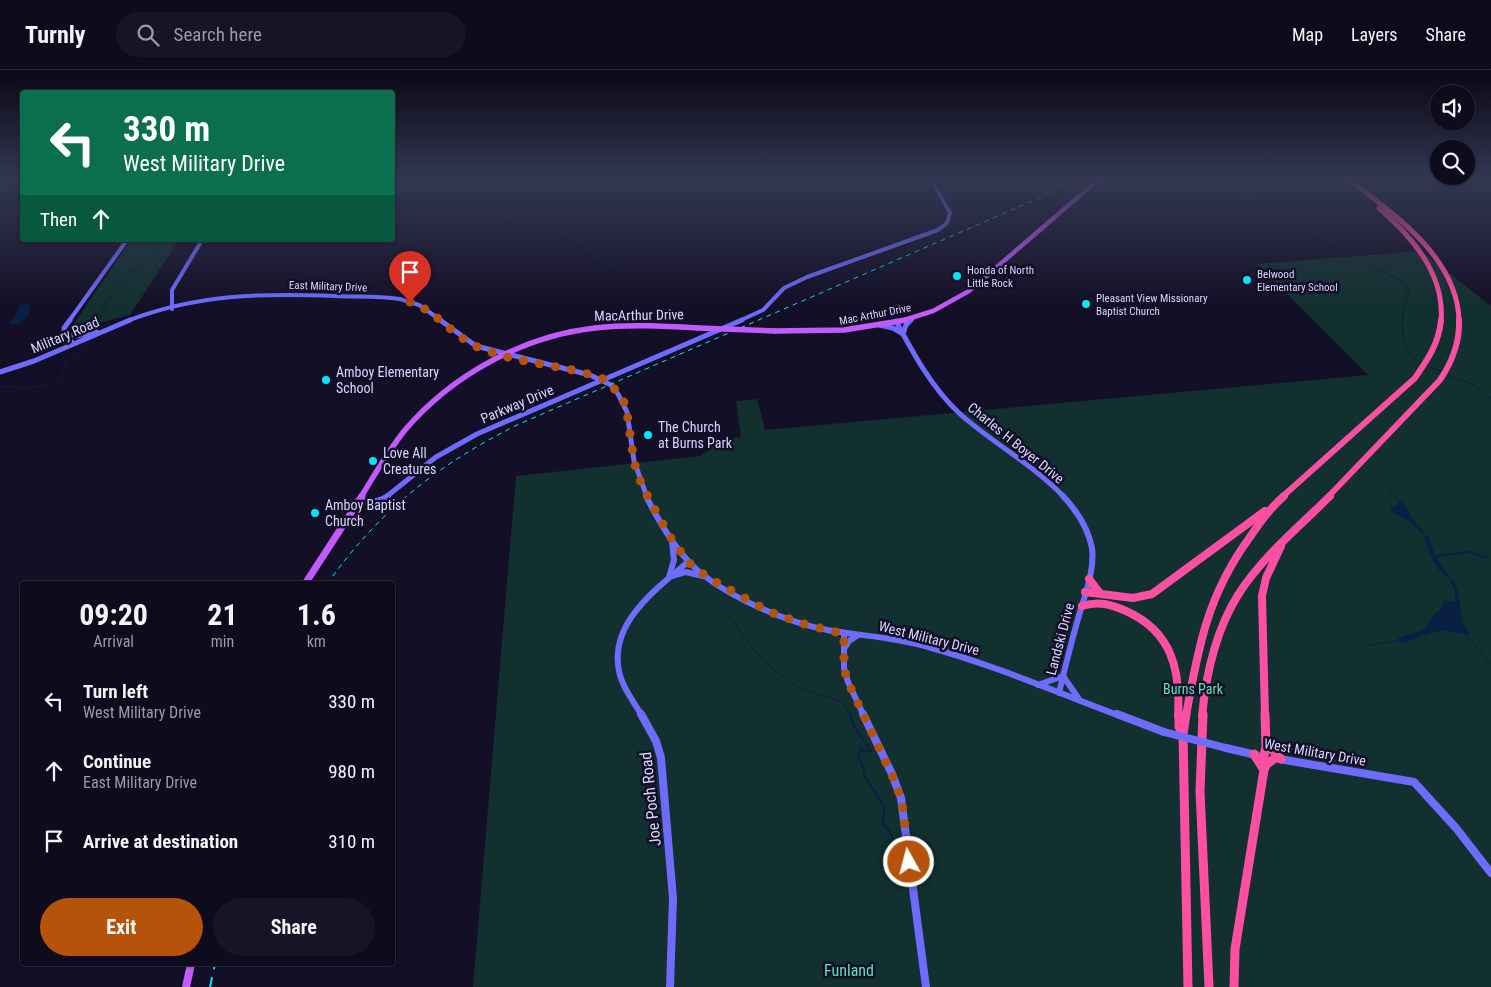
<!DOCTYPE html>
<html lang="en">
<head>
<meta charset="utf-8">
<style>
  body { margin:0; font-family:"Roboto Condensed",sans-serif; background:#171425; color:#f1f3f6; height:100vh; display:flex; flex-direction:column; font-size:19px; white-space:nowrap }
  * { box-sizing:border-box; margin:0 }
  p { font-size:16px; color:#9b9ba3 }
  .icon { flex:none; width:28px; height:28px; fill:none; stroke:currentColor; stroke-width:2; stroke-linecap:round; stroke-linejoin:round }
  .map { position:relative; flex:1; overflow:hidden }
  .panel { position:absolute; left:20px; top:511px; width:375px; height:385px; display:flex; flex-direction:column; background:#0e0b1c; border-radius:5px; box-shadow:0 1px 4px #0004,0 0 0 1px #2e2b3b }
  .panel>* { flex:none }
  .top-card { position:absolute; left:20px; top:20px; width:375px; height:152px; border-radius:5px; box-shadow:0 1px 4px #0004,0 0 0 1px #2e2b3b; background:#0b6e4f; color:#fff; overflow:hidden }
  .controls { position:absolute; left:1430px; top:15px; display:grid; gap:10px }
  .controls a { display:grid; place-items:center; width:45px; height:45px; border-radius:50%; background:#0e0b1c; box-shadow:0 1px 4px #0004,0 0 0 1px #2e2b3b; font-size:25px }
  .pin { position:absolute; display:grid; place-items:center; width:42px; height:42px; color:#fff; margin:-51px -21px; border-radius:50% 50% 50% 0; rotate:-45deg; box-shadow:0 0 5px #0007 }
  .pin .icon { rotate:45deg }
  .me { position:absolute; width:55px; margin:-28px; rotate:353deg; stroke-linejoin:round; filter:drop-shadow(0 0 4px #0008) }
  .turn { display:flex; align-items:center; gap:18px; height:105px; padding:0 20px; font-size:22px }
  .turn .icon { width:65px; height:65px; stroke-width:2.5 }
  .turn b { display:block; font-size:35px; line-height:42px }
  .then { display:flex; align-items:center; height:48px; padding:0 20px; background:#0003; gap:10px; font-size:19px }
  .eta { display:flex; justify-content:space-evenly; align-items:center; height:85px; text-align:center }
  .eta b { font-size:30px; font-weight:700; line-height:35px }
  .cta { display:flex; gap:10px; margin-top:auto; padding:10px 20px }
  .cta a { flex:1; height:58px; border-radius:30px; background:#b45309; color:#fff; font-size:20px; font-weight:700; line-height:58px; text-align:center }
  .cta a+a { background:#171425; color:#f1f3f6 }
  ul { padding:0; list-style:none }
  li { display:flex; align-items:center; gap:15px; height:70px; padding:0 20px }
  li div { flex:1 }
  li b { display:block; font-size:19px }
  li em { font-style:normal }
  header { display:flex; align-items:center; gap:30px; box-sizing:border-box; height:70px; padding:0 25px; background:#0e0b1c; border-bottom:1px solid #2e2b3b }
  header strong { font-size:24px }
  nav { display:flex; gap:28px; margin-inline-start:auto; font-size:18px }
  .search { width:350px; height:45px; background:#171425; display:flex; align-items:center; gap:12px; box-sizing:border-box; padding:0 18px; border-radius:28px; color:#9b9ba3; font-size:19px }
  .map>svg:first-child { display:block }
  .green { fill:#12302f }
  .water { fill:#0a1f44 }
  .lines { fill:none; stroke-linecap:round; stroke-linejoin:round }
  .stream-far1 { stroke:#0a1f44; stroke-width:1 }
  .stream { stroke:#0a1f44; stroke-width:2 }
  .secondary-far3 { stroke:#6f6bff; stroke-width:4 }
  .secondary-far2 { stroke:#6f6bff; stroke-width:5 }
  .secondary-far1 { stroke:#6f6bff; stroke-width:6 }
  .secondary { stroke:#6f6bff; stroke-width:8 }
  .primary-far3 { stroke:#c25bff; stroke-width:4.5 }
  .primary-far2 { stroke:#c25bff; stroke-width:5.5 }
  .primary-far1 { stroke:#c25bff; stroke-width:7 }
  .primary { stroke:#c25bff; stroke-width:8 }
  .highway-far3 { stroke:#ff4fa3; stroke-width:5 }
  .highway-far2 { stroke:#ff4fa3; stroke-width:6 }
  .highway-far1 { stroke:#ff4fa3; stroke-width:8 }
  .highway { stroke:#ff4fa3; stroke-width:9 }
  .rail-far1 { stroke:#00e5ff; stroke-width:1; stroke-dasharray:5 4.5; stroke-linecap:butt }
  .rail { stroke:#00e5ff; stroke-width:2; stroke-dasharray:10 8; stroke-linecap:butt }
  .secondary-bridge { stroke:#6f6bff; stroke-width:8 }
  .primary-bridge { stroke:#c25bff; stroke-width:5.5 }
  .route { stroke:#b45309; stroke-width:9; stroke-dasharray:0 16.2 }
  .poi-dot { fill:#00e5ff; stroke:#130f26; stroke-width:2 }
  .labels { text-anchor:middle; stroke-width:5; stroke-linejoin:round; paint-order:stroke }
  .far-poi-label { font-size:11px; fill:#d9d4ff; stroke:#130f26; text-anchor:start }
  .far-street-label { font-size:11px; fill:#d9d4ff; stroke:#130f26 }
  .street-label { font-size:14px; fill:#d9d4ff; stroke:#130f26 }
  .poi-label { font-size:14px; fill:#d9d4ff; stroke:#130f26; text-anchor:start }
  .park-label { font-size:14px; fill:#5fe0c0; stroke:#130f26 }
  .near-street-label { font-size:16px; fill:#d9d4ff; stroke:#130f26 }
  .near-park-label { font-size:16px; fill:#5fe0c0; stroke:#130f26 }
</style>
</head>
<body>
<header>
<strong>Turnly</strong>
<div class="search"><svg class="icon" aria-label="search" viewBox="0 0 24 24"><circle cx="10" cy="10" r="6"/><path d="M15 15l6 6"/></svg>Search here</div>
<nav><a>Map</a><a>Layers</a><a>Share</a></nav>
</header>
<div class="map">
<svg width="1491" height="917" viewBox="0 0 1491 917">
  <rect width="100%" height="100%" fill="#130f26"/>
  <!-- green -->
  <path class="green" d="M1010,109H1064L1044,119L1018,121Z
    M131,170H179L130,245L83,257L71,258Z
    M1421,181L1491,236V917H473L516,406L701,386L711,379L710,370L741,367L736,331L757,329L765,360L1368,305L1257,194Z"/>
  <!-- water -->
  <path class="water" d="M20,233L23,235L29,234V245L19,254H8L17,243Z
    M1401,432L1406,436L1411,447L1425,463H1422L1408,450L1391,442V438Z
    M1428,465L1435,485L1469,481L1491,488H1484L1469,483L1436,487L1450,508H1448L1439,500L1431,488L1424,466Z
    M1452,509C1464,528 1458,546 1469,564C1459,565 1450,560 1440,561C1428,562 1414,570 1401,573L1398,568L1423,560L1434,545L1442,538L1444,531L1453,532C1459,526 1453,517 1450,510Z"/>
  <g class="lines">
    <!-- stream-far1 -->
    <path class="stream-far1" d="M1225,109L1254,130L1403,212L1409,221C1400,247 1396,278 1422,294
      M392,145L449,141L561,152L564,155L563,164L582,172L596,186L609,195L620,199
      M96,258L107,231L129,203L146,192L168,170
      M1425,295L1443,302
      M1446,304L1474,315L1491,329
      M0,317C22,316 43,322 62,308L67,292L92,269
      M1389,416L1391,423L1401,434
      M711,527C739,552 753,589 786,609C794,614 804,620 813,623C829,628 844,627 850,646
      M1465,563L1491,594
      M1364,576L1401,570"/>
    <!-- stream -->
    <path class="stream" d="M850,644L853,655L871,681L860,680L858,684L864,700L863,706L867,709L884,737L883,755C891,761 899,777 897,787C895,797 889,799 893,810L909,815"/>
    <!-- secondary-far3 -->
    <path class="secondary-far3" d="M172,239V220L202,170
      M69,251L127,170
      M127,251C197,224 261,223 335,226C356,227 378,226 400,229L419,235L442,251
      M739,251L763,240L784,218L807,207L938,160L947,153L950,143L931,109
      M910,251L914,247"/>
    <!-- secondary-far2 -->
    <path class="secondary-far2" d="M70,250L64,258L65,267L73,273
      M440,250L476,276L590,305L611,315L618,324L627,342L634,391L647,427
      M896,251C913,283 932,318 959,343C992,373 1033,394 1064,427
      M879,255L893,258L903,264L906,255L911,250
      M64,262L77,266L96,261
      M0,302L34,291L130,250
      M386,427L436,387L477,364L742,250"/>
    <!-- secondary-far1 -->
    <path class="secondary-far1" d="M646,426C658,450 672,475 692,495C722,525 786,552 827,560C861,566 895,567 928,577C994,595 1056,622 1120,646
      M358,431C369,432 378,433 388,426
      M673,506L686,502L703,506
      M669,507L674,490L672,472
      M844,564V598L848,612L864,646
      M844,579L849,571L858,565
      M1038,615L1063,606L1079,629
      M1059,623C1065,598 1071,573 1078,549C1084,527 1095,501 1092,478C1088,457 1077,441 1063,426
      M642,646C634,632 622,617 619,601C609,553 656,519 688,492"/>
    <!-- secondary -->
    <path class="secondary" d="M641,644L656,671L661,688L673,828L670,917
      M863,644L892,704L901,728L926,917
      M1117,644L1164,662
      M1226,678L1256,685
      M1279,689L1414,712L1456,758L1491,803"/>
    <!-- primary-far3 -->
    <path class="primary-far3" d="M901,251L933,241L969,221L1099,109"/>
    <!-- primary-far2 -->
    <path class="primary-far2" d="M775,261L844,260L906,250
      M361,427C375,404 388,381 405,360C452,305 523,266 595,258C629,254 664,256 698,258"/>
    <!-- primary-far1 -->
    <path class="primary-far1" d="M305,514L362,426"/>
    <!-- primary -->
    <path class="primary" d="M186,917L191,894"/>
    <!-- highway-far3 -->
    <path class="highway-far3" d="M1348,109C1394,144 1458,188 1459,251
      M1379,138C1412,167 1445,204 1441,251"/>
    <!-- highway-far2 -->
    <path class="highway-far2" d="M1282,427L1415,308C1428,289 1439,273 1441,250
      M1328,427L1440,310C1452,292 1460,272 1459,250"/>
    <!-- highway-far1 -->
    <path class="highway-far1" d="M1089,509L1099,522
      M1085,522L1133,528L1152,524L1265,441
      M1082,536C1099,531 1110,534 1126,541C1171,561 1181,599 1178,646
      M1186,646C1198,577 1208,524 1250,467C1260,452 1270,438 1284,426
      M1202,646C1206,604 1216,560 1238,525C1262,487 1299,457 1330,426
      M1265,646L1262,526L1266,508L1281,476"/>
    <!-- highway -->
    <path class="highway" d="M1179,644V657L1183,664
      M1186,644L1183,664L1188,917
      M1203,644L1200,721L1209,917
      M1266,673L1281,689
      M1254,684L1264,700
      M1264,686L1266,677L1265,644
      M1234,917L1235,879L1264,700L1266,695L1275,688"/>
    <!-- rail-far1 -->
    <path class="rail-far1" d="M327,514C379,441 437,395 517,355L1037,129L1074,109"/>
    <!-- rail -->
    <path class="rail" d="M210,917L215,894"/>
    <!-- secondary-bridge -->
    <path class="secondary-bridge" d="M1164,662L1226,678"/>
    <!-- primary-bridge -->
    <path class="primary-bridge" d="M698,258L775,261"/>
  </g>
  <!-- sky -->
  <linearGradient id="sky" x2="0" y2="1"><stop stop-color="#0a0815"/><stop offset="0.46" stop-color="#333752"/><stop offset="1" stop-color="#333752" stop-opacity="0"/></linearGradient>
  <rect width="1491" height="238" fill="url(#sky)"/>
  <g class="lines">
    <!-- route -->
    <path class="route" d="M410,232C437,241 453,267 480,278C520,295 566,294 606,310L620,325L626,336L634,392L642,416L669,465L688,492L707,507L770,542L807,555L844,564V598L848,612L897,716L903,739L909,792"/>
  </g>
  <!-- markers -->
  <g class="poi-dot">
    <circle cx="957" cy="206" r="5"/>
    <circle cx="1247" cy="210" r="5"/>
    <circle cx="1086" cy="234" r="5"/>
    <circle cx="326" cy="310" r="5"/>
    <circle cx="648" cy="365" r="5"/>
    <circle cx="373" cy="391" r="5"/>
    <circle cx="315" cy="443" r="5"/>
  </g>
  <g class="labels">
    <!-- far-poi labels -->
    <g class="far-poi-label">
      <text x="967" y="204">Honda of North<tspan x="967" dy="13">Little Rock</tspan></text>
      <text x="1257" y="208">Belwood<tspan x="1257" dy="13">Elementary School</tspan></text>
      <text x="1096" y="232">Pleasant View Missionary<tspan x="1096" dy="13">Baptist Church</tspan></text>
    </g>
    <!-- far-street labels -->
    <g class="far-street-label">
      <text transform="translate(328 216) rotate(2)" y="4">East Military Drive</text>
      <text transform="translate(875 244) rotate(-11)" y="4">Mac Arthur Drive</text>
    </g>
    <!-- street labels -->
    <g class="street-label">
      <text transform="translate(639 245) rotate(-1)" y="5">MacArthur Drive</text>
      <text transform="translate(65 265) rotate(-23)" y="5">Military Road</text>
      <text transform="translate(517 334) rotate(-23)" y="5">Parkway Drive</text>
      <text transform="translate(1016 373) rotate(39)" y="5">Charles H Boyer Drive</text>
      <text transform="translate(929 568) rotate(14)" y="5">West Military Drive</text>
      <text transform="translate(1060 569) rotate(-75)" y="5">Landski Drive</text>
      <text transform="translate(1315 682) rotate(10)" y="5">West Military Drive</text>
    </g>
    <!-- poi labels -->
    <g class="poi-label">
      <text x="336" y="307">Amboy Elementary<tspan x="336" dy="16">School</tspan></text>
      <text x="658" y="362">The Church<tspan x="658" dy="16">at Burns Park</tspan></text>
      <text x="383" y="388">Love All<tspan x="383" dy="16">Creatures</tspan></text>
      <text x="325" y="440">Amboy Baptist<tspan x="325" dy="16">Church</tspan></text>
    </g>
    <!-- park labels -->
    <g class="park-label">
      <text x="1193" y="624">Burns Park</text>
    </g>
    <!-- near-street labels -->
    <g class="near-street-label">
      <text transform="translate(650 729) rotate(-96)" y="6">Joe Poch Road</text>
    </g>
    <!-- near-park labels -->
    <g class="near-park-label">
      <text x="849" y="906">Funland</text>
    </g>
  </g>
</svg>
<div class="controls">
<a><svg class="icon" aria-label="sound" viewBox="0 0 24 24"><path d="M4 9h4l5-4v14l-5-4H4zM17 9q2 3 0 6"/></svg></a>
<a><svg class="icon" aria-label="search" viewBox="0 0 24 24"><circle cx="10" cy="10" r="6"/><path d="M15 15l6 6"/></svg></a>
</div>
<div class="pin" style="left:410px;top:232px;background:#d93025"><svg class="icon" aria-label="arrive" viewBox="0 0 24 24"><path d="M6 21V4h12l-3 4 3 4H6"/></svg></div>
<svg class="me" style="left:909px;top:792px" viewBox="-20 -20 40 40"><circle r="17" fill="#b45309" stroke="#fff" stroke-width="3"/><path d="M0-11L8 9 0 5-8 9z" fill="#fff"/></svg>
<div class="top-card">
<div class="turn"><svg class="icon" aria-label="left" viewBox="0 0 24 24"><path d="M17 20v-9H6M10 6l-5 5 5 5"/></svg><div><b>330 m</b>West Military Drive</div></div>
<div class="then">Then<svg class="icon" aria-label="ahead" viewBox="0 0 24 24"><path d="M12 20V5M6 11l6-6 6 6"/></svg></div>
</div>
<section class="panel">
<div class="eta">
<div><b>09:20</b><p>Arrival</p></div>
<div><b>21</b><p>min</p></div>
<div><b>1.6</b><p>km</p></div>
</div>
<ul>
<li><svg class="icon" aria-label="left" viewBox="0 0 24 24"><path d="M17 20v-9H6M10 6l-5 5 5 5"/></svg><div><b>Turn left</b><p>West Military Drive</p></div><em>330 m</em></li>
<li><svg class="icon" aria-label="ahead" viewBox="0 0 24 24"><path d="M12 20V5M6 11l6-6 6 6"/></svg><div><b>Continue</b><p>East Military Drive</p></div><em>980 m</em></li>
<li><svg class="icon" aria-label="arrive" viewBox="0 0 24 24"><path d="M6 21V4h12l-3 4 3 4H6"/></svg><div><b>Arrive at destination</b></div><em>310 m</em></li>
</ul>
<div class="cta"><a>Exit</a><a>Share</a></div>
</section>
</div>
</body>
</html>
